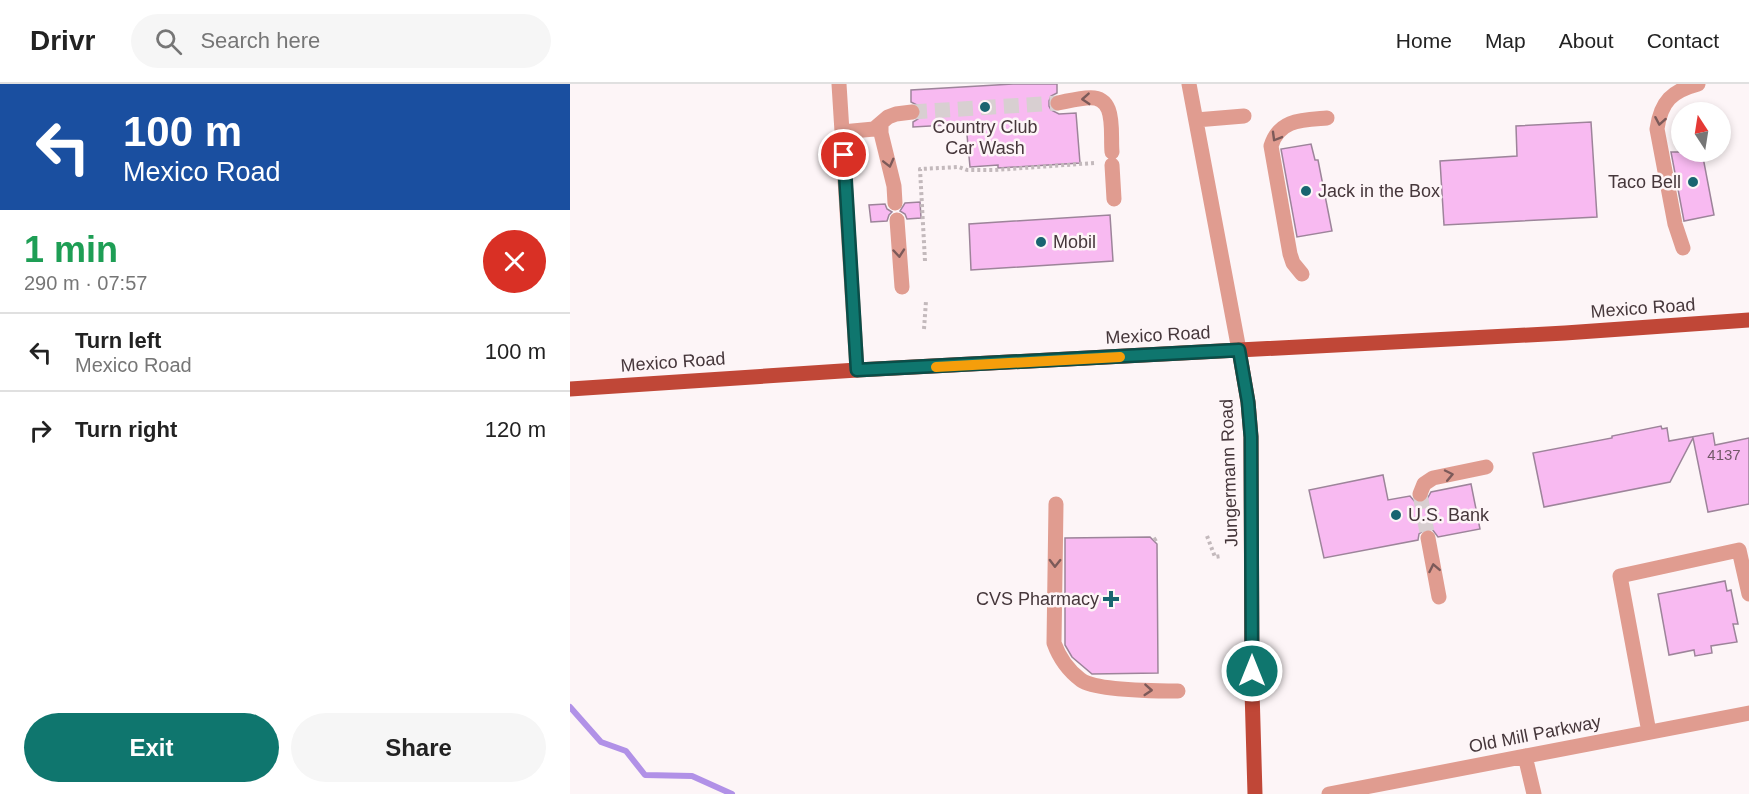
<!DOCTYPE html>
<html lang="en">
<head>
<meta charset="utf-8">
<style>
  body { margin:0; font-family:Helvetica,sans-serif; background:#f6f6f6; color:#222; height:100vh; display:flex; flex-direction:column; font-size:22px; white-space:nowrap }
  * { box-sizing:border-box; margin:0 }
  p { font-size:20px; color:#767676 }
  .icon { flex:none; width:33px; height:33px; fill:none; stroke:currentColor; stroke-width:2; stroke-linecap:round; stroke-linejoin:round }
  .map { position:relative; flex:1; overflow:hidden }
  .sheet { display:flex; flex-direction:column; background:#fff; width:570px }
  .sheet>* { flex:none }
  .banner { background:#1a4fa0; color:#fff; overflow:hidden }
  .needle { width:39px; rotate:348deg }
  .controls { position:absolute; left:1101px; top:18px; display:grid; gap:12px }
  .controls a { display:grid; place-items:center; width:60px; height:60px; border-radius:50%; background:#fff; box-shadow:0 3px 9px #0003; font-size:30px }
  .pin { position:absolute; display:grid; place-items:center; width:51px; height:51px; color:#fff; margin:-26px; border:3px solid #fff; border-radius:50%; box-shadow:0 2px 6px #0007 }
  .me { position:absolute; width:66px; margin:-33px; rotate:0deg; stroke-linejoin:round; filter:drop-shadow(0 0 4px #0008) }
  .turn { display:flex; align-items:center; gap:21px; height:126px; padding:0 24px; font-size:27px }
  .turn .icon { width:78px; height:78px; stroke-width:2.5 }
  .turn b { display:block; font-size:42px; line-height:51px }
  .round { display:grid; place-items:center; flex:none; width:63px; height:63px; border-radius:32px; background:#f6f6f6 }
  .head { display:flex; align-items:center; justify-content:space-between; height:102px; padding:0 24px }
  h1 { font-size:36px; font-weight:600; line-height:45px; color:#1e9e55 }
  .action { display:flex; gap:12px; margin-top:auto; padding:12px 24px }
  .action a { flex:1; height:69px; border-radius:36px; background:#0f766e; color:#fff; font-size:24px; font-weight:600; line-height:69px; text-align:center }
  .action a+a { background:#f6f6f6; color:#222 }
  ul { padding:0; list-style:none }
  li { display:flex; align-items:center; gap:18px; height:78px; padding:0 24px; border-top:2px solid #e0e0e0 }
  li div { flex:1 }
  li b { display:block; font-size:22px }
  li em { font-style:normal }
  header { display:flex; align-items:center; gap:36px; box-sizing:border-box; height:84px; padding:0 30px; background:#fff; border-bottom:2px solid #e0e0e0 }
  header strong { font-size:28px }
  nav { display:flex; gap:33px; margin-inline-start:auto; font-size:21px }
  .search { width:420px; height:54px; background:#f6f6f6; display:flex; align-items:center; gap:15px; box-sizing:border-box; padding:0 21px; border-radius:33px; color:#767676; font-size:22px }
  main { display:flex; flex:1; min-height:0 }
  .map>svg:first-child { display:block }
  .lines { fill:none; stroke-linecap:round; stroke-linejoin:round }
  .stream { stroke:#b191e7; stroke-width:6 }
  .building { fill:#f8baf1; stroke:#9d849a; stroke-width:1.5 }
  .minor-tunnel { stroke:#d8cfd1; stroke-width:15; stroke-dasharray:15 8; stroke-linecap:butt }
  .path { stroke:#c3b9bc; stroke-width:4; stroke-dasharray:3 3; stroke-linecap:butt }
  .minor { stroke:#e09c90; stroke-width:15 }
  .major { stroke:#c04737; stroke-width:15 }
  .oneway { stroke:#7c5a59 }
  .route-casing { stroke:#0a4d48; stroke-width:15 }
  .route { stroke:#0f766e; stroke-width:10 }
  .slow { stroke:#f59e0b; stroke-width:10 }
  .poi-dot { fill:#196470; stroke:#fdf5f7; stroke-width:2 }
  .labels { text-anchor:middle; stroke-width:5; stroke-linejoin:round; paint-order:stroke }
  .number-label { font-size:15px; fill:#725868 }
  .poi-label { font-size:18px; fill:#46373b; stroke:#fdf5f7; text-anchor:start }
  .street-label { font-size:18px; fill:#46373b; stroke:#fdf5f7 }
</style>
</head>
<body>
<header>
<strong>Drivr</strong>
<div class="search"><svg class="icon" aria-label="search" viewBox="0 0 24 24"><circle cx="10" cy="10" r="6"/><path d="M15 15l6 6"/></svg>Search here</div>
<nav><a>Home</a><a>Map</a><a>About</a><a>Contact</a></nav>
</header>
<main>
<section class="sheet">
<div class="banner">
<div class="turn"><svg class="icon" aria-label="left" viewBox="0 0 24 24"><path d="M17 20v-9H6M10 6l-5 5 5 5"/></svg><div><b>100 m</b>Mexico Road</div></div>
</div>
<div class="head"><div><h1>1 min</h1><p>290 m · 07:57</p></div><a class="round" style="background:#d93025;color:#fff"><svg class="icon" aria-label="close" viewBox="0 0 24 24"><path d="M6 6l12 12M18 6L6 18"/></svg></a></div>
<ul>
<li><svg class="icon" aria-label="left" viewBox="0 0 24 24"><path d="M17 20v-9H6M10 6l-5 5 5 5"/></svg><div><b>Turn left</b><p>Mexico Road</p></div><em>100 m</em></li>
<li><svg class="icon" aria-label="right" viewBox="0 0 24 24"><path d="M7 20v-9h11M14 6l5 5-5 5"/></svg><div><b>Turn right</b></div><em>120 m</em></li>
</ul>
<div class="action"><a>Exit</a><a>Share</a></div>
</section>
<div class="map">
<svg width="1179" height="710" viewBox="0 0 1179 710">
  <rect width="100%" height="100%" fill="#fdf5f7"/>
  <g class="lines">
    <!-- stream -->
    <path class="stream" d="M0,623L31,658L56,667L75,691L122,692L162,710"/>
  </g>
  <!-- building -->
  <path class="building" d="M443,0H487V9L481,12L479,17V22L481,26L489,30L506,29L510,79L428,84V81L400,83L396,40L343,43V38L348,35L352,27L349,22L341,18V6Z
    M1021,38L1027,133L874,141L870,77L947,72L946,42Z
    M741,60L745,76H748L762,147L727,153L711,65Z
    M1101,68H1132L1144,131L1114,137Z
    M350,118L351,134L337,135L335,130L330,127L335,119Z
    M315,120L317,125L322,128L319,131L317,137L301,138L299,121Z
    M540,131L543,177L401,186L399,140Z
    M1091,342L1092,345L1097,344L1099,357L1143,349L1145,361L1179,354V420L1138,428L1123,354L1100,398L974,423L963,369L1042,354V352Z
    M813,391L818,416L840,412L846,419H852L856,417L861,408L901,400L910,445L868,453L862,445H856L849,450L848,456L754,474L739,406Z
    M580,453L587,460L588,589L522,590L502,573L495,561V454Z
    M1155,497L1157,507L1161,506L1168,540H1163L1167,558L1141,562L1142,569L1125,572L1124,566L1099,571L1088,510Z"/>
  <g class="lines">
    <!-- minor-tunnel -->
    <path class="minor-tunnel" d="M342,28L488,19
      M850,410L858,454"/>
    <!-- path -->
    <path class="path" d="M355,177L350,85L389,83L397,86H425L524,79
      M354,245L356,217
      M637,452L645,473L651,472
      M584,456L589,453"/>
    <!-- minor -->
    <path class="minor" d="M269,0L287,286
      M619,0L669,266
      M488,19C497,17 507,15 516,14C548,10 540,48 542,68
      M626,36L674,32
      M311,40V49L324,102L325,119
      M272,48L304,45L318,33L326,30L342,28
      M542,81L544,115
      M327,136L332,203
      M1113,164L1105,140L1087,45C1091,17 1102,7 1128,0
      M732,190L723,179L720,170L701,62C709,35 733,36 757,34
      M850,410L854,400L863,394L916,383
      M486,420L484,559C489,573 499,587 511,596C527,607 587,607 608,607
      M858,454L869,513
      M1079,648L1050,492L1169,466L1179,510
      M955,672L964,710
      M759,710L1179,629"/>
    <!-- major -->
    <path class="major" d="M669,266L678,318L681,353L682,606L685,710
      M0,305L287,286L995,249L1179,236"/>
  </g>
  <!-- one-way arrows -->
  <defs><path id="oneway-chevron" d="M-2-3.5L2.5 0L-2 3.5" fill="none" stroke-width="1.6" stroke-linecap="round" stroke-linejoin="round" transform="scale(1.5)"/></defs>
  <g class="oneway">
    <use href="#oneway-chevron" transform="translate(516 15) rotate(176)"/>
    <use href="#oneway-chevron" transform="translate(1090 37) rotate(100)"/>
    <use href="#oneway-chevron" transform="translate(706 53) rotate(120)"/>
    <use href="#oneway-chevron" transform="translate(319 79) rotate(76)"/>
    <use href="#oneway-chevron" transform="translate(329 169) rotate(85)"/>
    <use href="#oneway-chevron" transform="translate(879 391) rotate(-12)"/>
    <use href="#oneway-chevron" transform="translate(485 479) rotate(91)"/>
    <use href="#oneway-chevron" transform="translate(864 484) rotate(-101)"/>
    <use href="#oneway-chevron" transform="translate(578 606) rotate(4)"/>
  </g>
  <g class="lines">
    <!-- route casing -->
    <g class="route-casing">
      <path id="route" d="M274,71L287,286L669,266L678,318L681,353L682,587"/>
    </g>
    <!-- route -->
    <use href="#route" class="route"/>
    <!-- slow -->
    <path class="slow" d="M366,283L550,273"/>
  </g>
  <!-- markers -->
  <g class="poi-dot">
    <circle cx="415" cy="23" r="6"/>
    <circle cx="1123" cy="98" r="6"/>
    <circle cx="736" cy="107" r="6"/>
    <circle cx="471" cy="158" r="6"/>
    <circle cx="826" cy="431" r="6"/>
    <path d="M538 506h6v6h6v6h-6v6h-6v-6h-6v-6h6z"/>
  </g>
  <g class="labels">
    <!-- number labels -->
    <g class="number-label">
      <text x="1154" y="376">4137</text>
    </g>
    <!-- poi labels -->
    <g class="poi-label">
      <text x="415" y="49" text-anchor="middle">Country Club<tspan x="415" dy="21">Car Wash</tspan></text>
      <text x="1111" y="104" text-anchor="end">Taco Bell</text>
      <text x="748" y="113">Jack in the Box</text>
      <text x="483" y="164">Mobil</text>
      <text x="838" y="437">U.S. Bank</text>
      <text x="529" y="521" text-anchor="end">CVS Pharmacy</text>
    </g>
    <!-- street labels -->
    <g class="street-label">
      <text transform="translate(1073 224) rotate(-4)" y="6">Mexico Road</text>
      <text transform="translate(588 251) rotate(-3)" y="6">Mexico Road</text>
      <text transform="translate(103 278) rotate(-4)" y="6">Mexico Road</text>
      <text transform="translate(659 389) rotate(-92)" y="6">Jungermann Road</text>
      <text transform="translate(965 650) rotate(-11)" y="6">Old Mill Parkway</text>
    </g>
  </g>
</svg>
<div class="controls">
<a><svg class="needle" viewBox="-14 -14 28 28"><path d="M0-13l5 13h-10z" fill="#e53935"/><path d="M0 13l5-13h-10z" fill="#767676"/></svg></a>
</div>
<div class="pin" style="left:274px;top:71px;background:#d93025"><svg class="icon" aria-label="arrive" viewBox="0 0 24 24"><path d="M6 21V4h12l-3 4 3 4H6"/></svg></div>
<svg class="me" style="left:682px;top:587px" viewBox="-20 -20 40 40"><circle r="17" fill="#0f766e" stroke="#fff" stroke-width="3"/><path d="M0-11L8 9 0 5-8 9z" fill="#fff"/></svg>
</div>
</main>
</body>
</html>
